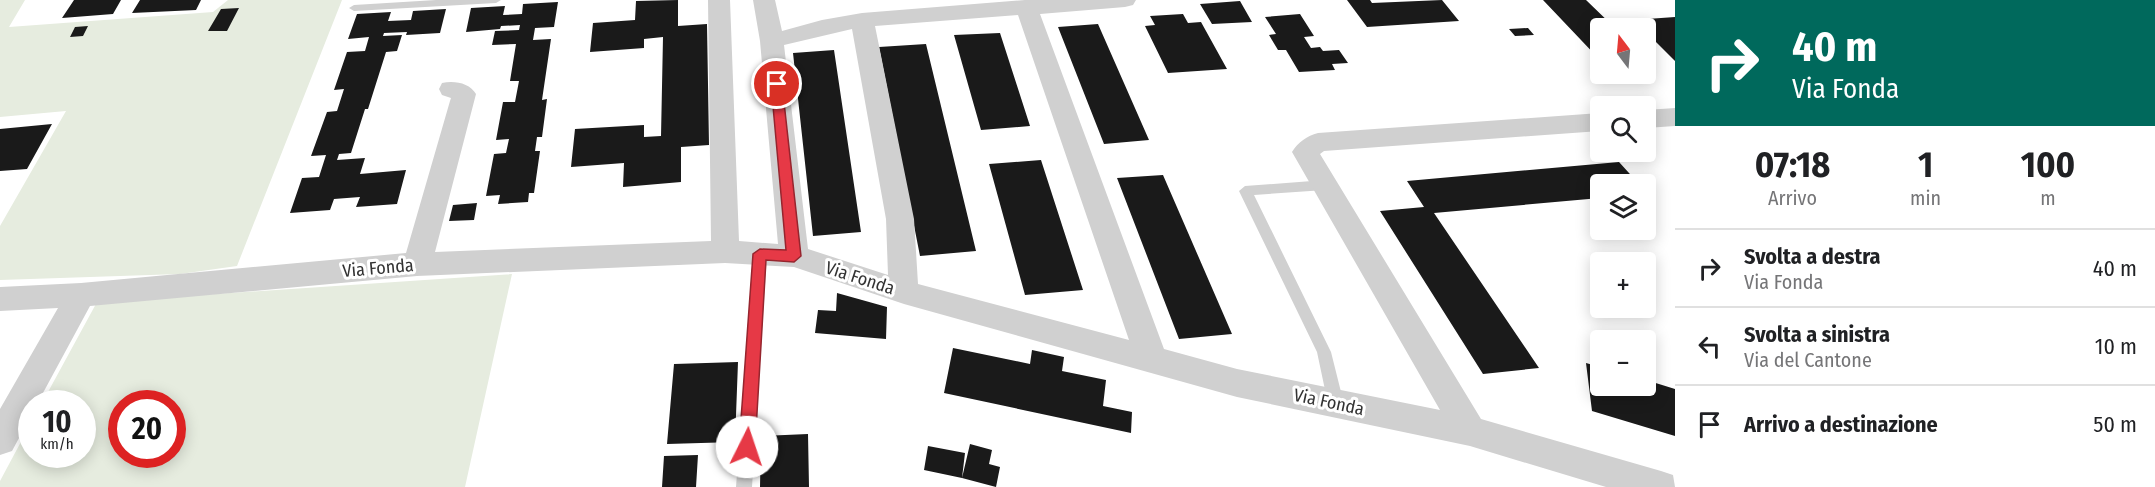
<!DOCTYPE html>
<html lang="it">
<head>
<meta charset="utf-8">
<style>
  body { margin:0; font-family:"Fira Sans Condensed",sans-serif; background:#f6f6f6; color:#202124; height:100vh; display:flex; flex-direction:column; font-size:22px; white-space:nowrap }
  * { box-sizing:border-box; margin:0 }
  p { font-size:20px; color:#757577 }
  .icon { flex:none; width:33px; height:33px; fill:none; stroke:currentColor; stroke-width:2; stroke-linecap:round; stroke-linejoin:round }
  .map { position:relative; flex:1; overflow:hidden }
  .panel { display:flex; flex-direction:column; background:#fff; width:480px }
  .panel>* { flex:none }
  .guide { background:#00695c; color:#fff; overflow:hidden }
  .needle { width:39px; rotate:344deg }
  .buttons { position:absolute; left:1590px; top:18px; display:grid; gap:12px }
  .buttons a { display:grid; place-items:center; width:66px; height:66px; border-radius:6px; background:#fff; box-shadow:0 3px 15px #0003; font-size:30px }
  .speed { position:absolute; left:18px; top:390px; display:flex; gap:12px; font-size:30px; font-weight:700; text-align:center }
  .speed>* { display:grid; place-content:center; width:78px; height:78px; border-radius:50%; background:#fff; box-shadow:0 3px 15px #0003; line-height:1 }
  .speed small { font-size:15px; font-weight:400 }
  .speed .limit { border:9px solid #d22; background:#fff; color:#111 }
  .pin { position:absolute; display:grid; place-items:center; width:51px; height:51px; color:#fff; margin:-26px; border:3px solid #fff; border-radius:50%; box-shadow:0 2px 6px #0007 }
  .me { position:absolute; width:66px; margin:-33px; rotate:4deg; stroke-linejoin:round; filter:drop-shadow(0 0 4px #0008) }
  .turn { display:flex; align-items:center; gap:21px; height:126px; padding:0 18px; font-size:27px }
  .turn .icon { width:78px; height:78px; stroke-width:2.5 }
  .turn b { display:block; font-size:42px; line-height:51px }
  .eta { display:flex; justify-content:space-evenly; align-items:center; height:102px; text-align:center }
  .eta b { font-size:36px; font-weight:700; line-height:42px }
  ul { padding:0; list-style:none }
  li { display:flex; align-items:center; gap:18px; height:78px; padding:0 18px; border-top:2px solid #e0e0e0 }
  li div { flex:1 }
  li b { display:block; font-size:22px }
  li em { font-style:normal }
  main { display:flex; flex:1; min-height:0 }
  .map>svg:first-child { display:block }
  .green { fill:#e6ecdf; fill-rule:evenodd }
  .building { fill:#1a1a1a }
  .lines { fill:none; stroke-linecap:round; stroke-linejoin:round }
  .lane { fill:#d0d0d0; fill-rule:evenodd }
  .street { fill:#d0d0d0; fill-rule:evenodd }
  .route { fill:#e63946; stroke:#96252e; stroke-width:1.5 }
  .labels { text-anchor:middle; stroke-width:6; stroke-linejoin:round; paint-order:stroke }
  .street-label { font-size:18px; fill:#333; stroke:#fff }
</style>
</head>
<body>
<main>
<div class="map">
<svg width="1675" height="487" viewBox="0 0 1675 487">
  <rect width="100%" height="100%" fill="#fff"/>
  <!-- green -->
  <path class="green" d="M0,0H25L9,27L213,12L228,0H342L237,266L180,274L0,280V226L66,111L0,117Z
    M512,274L465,487H0V481L31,423L32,454H82V404L42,403L97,302ZM122,404H172V454H122Z"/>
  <!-- building -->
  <path class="building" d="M74,0H121L113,14L62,18Z
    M140,0H201L196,10L132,13Z
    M678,0V26L707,24L709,145L681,147V182L623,187L624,163L571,167L575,129L644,125V137L661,136L663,37L644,39V48L590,52L593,23L635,20L636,1Z
    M1347,0H1370L1372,3L1442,0L1459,21L1367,27Z
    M1543,0H1586L1615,28H1600V60Z
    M1240,1L1252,22L1212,24L1200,4Z
    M558,2L554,27L535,28L533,40L551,39L542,100L547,99L542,137H537L535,151H540L534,193H529L528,202L498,204L500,195L486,196L494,154L506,153L509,139L496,140L503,102H515L519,81H510L516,44L492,45L495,31L519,30L520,25L501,26L500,29L466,32L471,8L505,6L503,15L522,14L523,4Z
    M239,8L227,31H208L221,9Z
    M446,9L440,33L406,35L407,32L384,33L383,36L402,35L397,51L386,52L368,109H365L351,153L339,154L337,160L365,158L360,174L406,170L397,204L356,207L360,197L334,199L330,210L290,213L302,178L319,177L326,155L311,156L327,112L337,111L344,89L334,90L347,52L365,51L369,37L348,39L357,14L391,12L388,21L411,20L413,11Z
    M1183,14L1188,23L1201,22L1227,69L1168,73L1145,26L1155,25L1150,16Z
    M1300,14L1314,36L1304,37L1311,48L1320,47L1323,51L1339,50L1348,63L1332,64L1335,70L1299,72L1286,50H1278L1269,35L1276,34L1265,17Z
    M1675,17V61L1646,32V28H1641L1633,20Z
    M1098,24L1149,140L1104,144L1058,27Z
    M88,26L83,36L70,37L75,27Z
    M1528,28L1534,35L1515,36L1509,29Z
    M1000,33L1030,126L981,130L954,35Z
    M926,44L976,251L920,256L879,47Z
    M834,50L861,232L813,236L793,53Z
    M52,124L27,169L0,171V129Z
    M1041,160L1083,290L1025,295L989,164Z
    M1619,162L1639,184H1600V198L1434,213L1539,368L1483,374L1380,211L1424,207L1407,181Z
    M1163,175L1232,334L1179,339L1117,178Z
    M477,203L474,220L449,221L453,205Z
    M837,293L887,307L886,339L815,333L818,310L836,311Z
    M953,348L1030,364L1032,350L1064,357L1062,371L1106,380L1103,406L1132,412L1131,433L944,393Z
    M738,362L735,442L667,444L674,364Z
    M1586,363L1600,367V386H1646V380L1675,389V436L1592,411Z
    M808,434L809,487H760L761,436Z
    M970,444L992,450L989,464L1000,467L996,487L962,478Z
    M928,446L965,453L962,478L924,470Z
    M698,455L696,487H662L664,456Z"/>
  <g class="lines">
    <!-- lane -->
    <path class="lane" d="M436,0H501L496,3L354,11L349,8L354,5Z
      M1325,180L1331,185L1325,190L1254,195L1331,352L1344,404L1341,409L1336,411L1331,409L1328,404L1317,352L1239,191L1245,186Z
      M760,249L765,250L767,254L752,487H736L753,254L755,250Z"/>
    <!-- street -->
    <path class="street" d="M708,0H730L739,241L778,244L760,41L753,0H775L782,31L822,20L862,13L1025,0H1136L1133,5L1125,7L1040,14L1164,349L1237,369L1440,410L1292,152C1298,142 1307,136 1318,133L1600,113V131L1324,151L1320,154L1481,419L1661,471L1673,475L1675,487H1606L1470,446L1237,397L904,304L794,267L725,263L417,276L90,306L37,404H32V414L12,451L0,455V409L58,308L0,311V287L81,283L406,253L450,101L451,98L442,95L439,89L442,83C454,80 470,83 476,94L435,252L711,241ZM1018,15L1129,340L918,284L914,219L875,26ZM852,29L886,219L888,275L808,249L784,45Z
      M1675,108V126L1646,128V110Z"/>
  </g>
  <!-- route -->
  <path class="route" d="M777,80L782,84L801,256L794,262L766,260L755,447L753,452L747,454L741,452L739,447L753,254L760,249L786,250L771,84Z"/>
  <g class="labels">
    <!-- street labels -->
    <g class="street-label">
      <text transform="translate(378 268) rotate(-5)" y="6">Via Fonda</text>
      <text transform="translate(860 278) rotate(18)" y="6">Via Fonda</text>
      <text transform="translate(1329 402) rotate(12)" y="6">Via Fonda</text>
    </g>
  </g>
</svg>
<div class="buttons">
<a><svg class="needle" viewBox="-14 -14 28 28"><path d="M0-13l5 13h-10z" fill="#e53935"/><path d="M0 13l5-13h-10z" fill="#757577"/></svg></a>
<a><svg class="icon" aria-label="search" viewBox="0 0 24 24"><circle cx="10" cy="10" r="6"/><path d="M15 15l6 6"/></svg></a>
<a><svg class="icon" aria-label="layers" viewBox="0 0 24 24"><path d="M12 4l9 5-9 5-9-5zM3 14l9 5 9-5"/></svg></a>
<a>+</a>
<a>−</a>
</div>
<div class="speed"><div>10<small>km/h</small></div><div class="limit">20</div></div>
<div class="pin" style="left:777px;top:84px;background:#d93025"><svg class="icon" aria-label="arrive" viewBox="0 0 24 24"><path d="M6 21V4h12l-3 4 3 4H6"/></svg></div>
<svg class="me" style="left:747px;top:447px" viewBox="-20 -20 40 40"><circle r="19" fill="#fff"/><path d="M0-13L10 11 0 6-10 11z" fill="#e63946"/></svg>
</div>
<section class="panel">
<div class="guide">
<div class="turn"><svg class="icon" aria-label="right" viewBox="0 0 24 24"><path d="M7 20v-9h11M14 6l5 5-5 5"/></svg><div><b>40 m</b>Via Fonda</div></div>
</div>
<div class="eta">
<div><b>07:18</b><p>Arrivo</p></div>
<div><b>1</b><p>min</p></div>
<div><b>100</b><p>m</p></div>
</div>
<ul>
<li><svg class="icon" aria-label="right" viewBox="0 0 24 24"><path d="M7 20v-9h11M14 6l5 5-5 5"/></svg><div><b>Svolta a destra</b><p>Via Fonda</p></div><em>40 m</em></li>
<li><svg class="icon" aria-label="left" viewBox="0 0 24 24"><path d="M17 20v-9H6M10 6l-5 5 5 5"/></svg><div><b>Svolta a sinistra</b><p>Via del Cantone</p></div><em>10 m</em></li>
<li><svg class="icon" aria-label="arrive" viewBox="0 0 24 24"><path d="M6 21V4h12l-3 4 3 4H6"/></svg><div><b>Arrivo a destinazione</b></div><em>50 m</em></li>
</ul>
</section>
</main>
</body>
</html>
